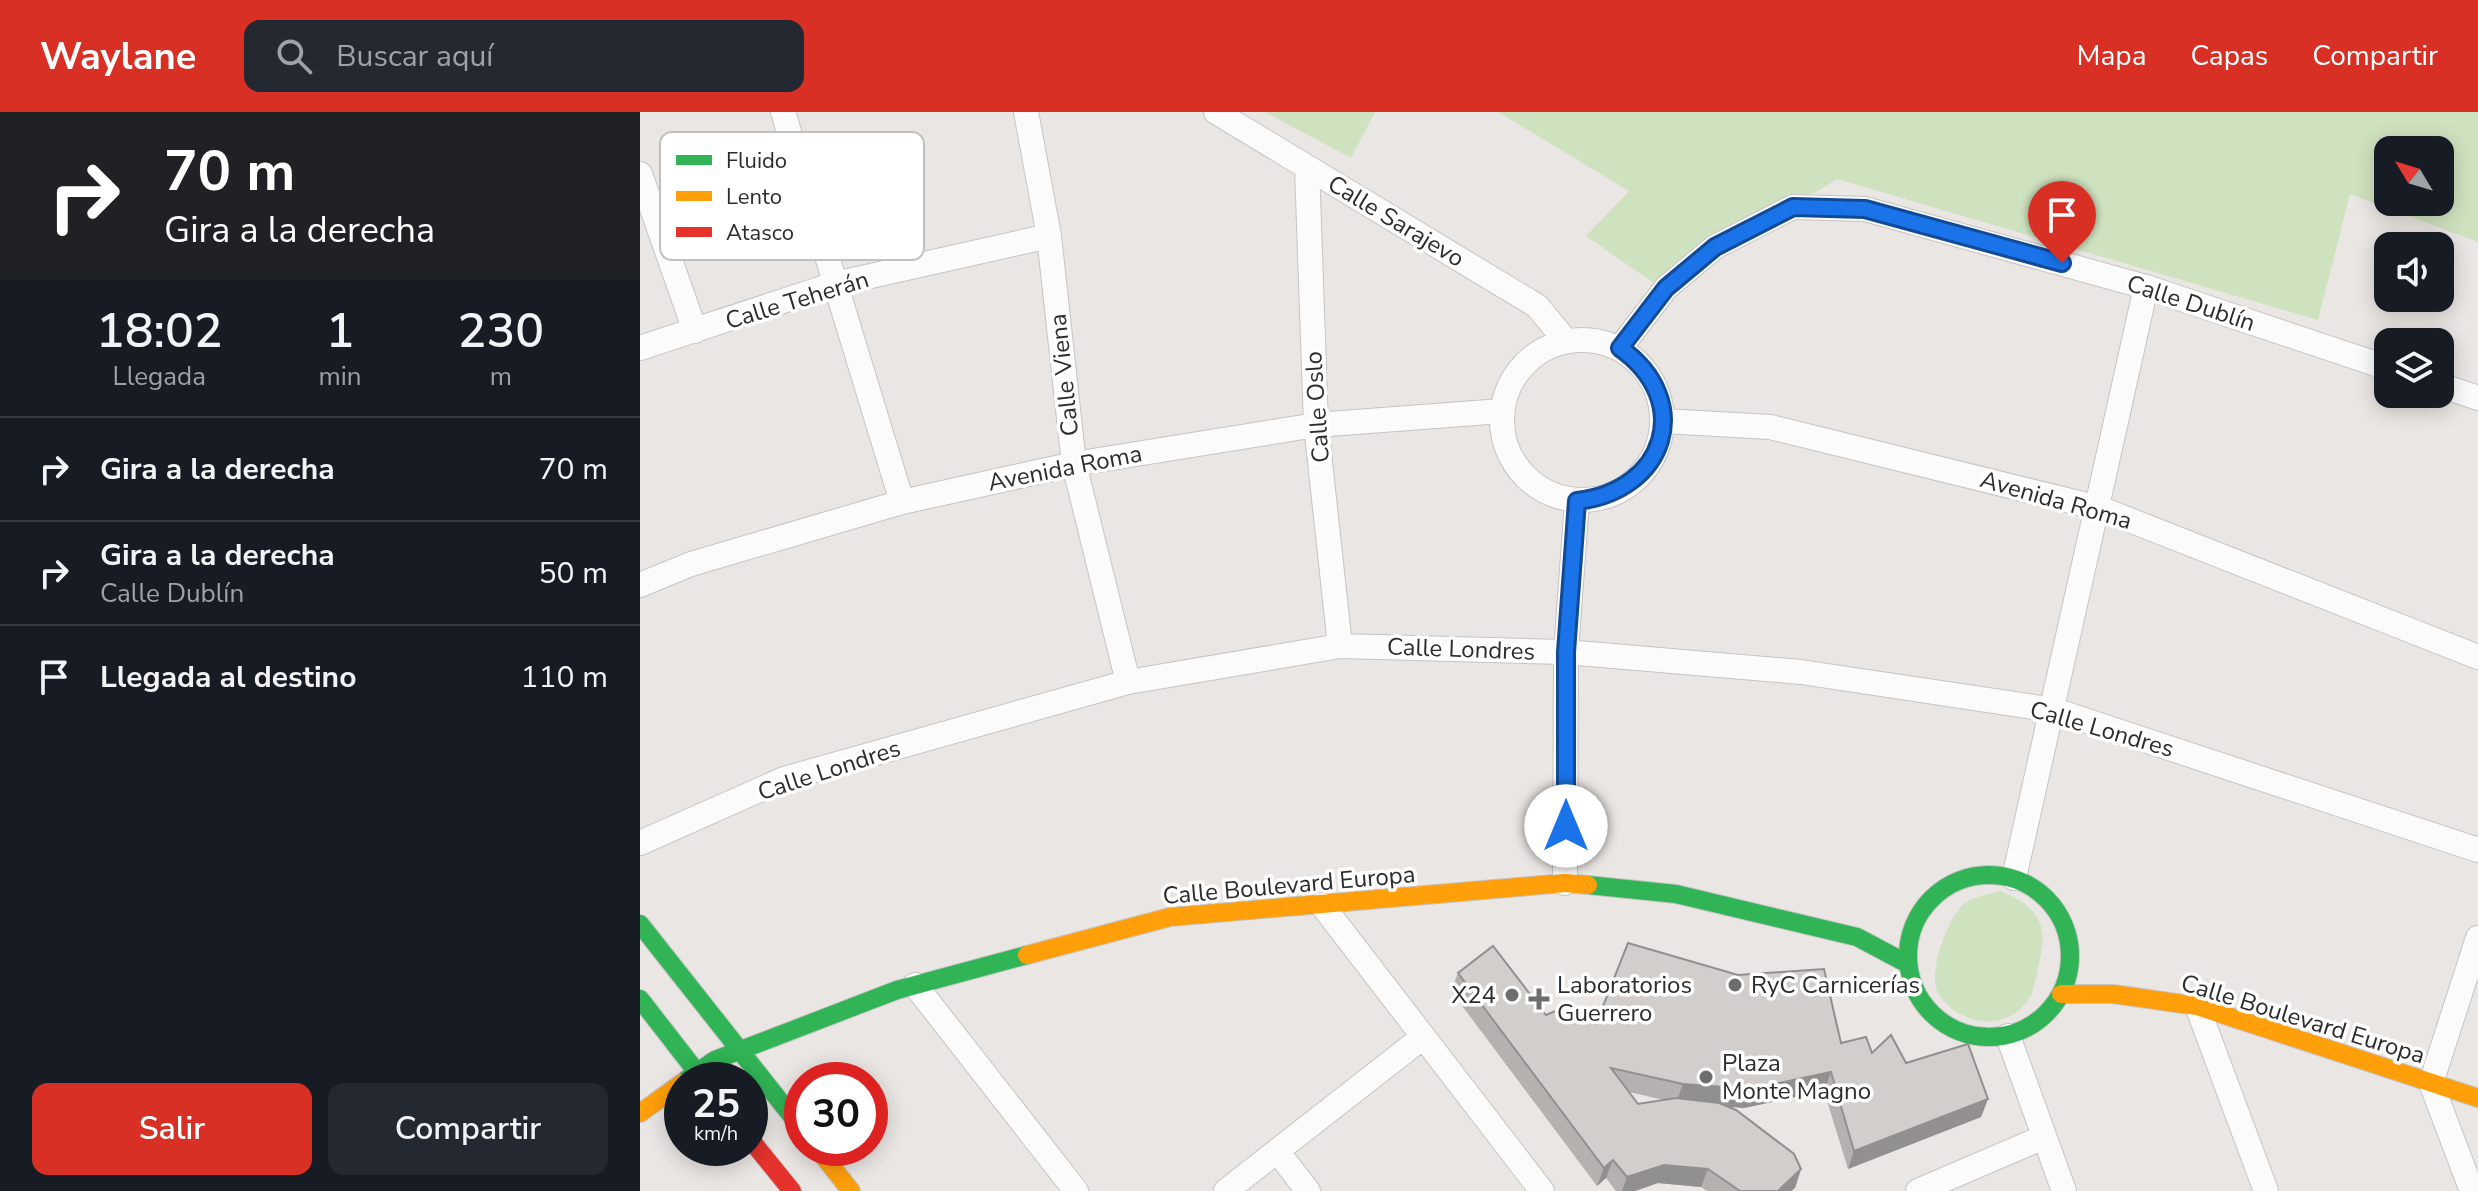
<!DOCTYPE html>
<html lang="es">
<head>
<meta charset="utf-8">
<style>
  body { margin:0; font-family:"Nunito Sans",sans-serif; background:#242831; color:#f1f3f6; height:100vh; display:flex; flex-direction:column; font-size:30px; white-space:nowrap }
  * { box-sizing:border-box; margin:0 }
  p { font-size:26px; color:#9ea1a6 }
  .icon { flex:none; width:44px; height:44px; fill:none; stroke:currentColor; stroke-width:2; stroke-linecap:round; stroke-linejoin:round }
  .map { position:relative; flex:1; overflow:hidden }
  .details { display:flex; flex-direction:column; background:#171b24; width:640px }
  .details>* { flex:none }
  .top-card { background:#202124; color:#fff; overflow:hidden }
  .needle { width:52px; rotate:308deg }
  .tools { position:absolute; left:1734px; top:24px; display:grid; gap:16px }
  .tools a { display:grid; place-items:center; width:80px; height:80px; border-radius:16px; background:#171b24; box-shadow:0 4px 20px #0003; font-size:40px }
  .speed { position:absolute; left:24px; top:950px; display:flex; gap:16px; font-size:40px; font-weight:700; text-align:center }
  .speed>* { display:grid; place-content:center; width:104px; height:104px; border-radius:50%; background:#171b24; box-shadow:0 4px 20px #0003; line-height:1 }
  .speed small { font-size:20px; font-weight:400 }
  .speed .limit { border:12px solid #d22; background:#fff; color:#111 }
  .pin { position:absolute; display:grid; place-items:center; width:68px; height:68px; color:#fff; margin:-82px -34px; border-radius:50% 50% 50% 0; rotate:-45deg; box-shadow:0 0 8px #0007 }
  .pin .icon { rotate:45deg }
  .me { position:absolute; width:88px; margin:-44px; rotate:0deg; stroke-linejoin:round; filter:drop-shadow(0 0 6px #0008) }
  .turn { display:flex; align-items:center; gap:28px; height:168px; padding:0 32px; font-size:36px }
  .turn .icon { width:104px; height:104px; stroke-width:2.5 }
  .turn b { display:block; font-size:56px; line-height:68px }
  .eta { display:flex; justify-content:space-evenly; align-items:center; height:136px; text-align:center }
  .eta b { font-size:48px; font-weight:600; line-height:56px }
  .button { display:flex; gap:16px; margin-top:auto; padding:16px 32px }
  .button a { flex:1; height:92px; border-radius:16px; background:#d93025; color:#fff; font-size:32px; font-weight:600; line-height:92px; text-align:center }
  .button a+a { background:#242831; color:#f1f3f6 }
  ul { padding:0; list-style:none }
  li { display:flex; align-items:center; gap:24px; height:104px; padding:0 32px; border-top:2px solid #363941 }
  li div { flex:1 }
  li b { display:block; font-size:30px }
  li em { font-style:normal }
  header { display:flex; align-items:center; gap:48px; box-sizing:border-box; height:112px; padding:0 40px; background:#d93025; color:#fff }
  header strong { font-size:38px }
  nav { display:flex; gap:44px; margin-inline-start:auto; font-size:28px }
  .search { width:560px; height:72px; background:#242831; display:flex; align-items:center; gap:20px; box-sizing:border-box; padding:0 28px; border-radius:16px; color:#9ea1a6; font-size:30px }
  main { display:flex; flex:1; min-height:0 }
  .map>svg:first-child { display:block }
  .green { fill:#cfe2bf; fill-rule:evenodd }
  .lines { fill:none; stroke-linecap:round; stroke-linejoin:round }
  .street-casing { stroke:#c6c4c5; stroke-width:26 }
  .fast-casing { stroke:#c6c4c5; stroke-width:20 }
  .slow-casing { stroke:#c6c4c5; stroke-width:20 }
  .jam-casing { stroke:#c6c4c5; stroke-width:20 }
  .street { stroke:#fcfbfb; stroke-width:24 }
  .fast { stroke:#30b455; stroke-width:18 }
  .slow { stroke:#ff9f0a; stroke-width:18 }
  .jam { stroke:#e5322d; stroke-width:18 }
  .wall { fill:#b4b1af; fill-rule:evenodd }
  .shaded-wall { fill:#92908f }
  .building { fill:#d1cecc; stroke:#92908f; stroke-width:2 }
  .route-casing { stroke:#114b97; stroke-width:20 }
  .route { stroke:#1a73e8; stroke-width:14 }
  .poi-dot { fill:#6e6d6c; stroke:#fff; stroke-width:3 }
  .labels { text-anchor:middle; stroke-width:7; stroke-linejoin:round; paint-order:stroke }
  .street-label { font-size:24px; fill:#2c2c2c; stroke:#fff }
  .poi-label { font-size:24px; fill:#2c2c2c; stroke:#fff; text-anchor:start }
  .key { fill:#fff; stroke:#c0c0c0; stroke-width:2 }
  .key-label { font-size:22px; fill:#2c2c2c }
</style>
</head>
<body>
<header>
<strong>Waylane</strong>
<div class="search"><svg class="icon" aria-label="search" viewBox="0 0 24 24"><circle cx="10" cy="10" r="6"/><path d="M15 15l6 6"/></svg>Buscar aquí</div>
<nav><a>Mapa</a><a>Capas</a><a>Compartir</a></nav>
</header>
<main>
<section class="details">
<div class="top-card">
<div class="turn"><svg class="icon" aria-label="right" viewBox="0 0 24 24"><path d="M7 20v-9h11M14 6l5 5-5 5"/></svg><div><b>70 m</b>Gira a la derecha</div></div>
</div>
<div class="eta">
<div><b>18:02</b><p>Llegada</p></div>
<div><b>1</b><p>min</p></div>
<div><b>230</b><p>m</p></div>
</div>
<ul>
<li><svg class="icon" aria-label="right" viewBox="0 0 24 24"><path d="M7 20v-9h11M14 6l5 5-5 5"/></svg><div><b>Gira a la derecha</b></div><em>70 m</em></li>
<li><svg class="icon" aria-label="right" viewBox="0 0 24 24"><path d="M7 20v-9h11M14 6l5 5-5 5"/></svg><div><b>Gira a la derecha</b><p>Calle Dublín</p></div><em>50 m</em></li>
<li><svg class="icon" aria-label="arrive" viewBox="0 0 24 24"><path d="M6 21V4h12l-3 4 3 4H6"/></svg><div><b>Llegada al destino</b></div><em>110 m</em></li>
</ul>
<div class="button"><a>Salir</a><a>Compartir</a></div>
</section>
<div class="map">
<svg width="1838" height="1079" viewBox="0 0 1838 1079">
  <rect width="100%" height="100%" fill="#e9e6e3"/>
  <!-- green -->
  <path class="green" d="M625,0H735L711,46Z
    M858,0H1838V130L1710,82L1678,208L1197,67L1021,176L946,124L989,79ZM1748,38H1800V90H1748Z
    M1360,779C1401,795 1409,815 1398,855C1396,864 1394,877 1390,885C1367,922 1319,914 1298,881C1287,862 1308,804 1325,791C1336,784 1348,782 1360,779Z"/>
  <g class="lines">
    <!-- street casing -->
    <g class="street-casing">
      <path id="street" d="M143,0L262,390
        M386,0L409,124L434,352L488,570
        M576,0L897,194L926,229
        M667,55L676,313L700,534
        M0,62L55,219
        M862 308a80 80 0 1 1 160 0a80 80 0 1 1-160 0Z
        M0,236L195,172L409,124
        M980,236L1026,176L1075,135L1153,95L1225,97L1506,175L1748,256
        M1800,273L1838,286
        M1023,309L1130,315L1459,396L1838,545
        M0,473L51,452L262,390L434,352L676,313L862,299
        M0,731L144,667L488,570L700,534L926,540L1161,560L1414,598L1838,738
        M1374,766L1506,175
        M925,771L926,540L937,389
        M682,793L902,1079
        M275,873L436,1079
        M1557,894L1626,1079
        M1368,924L1424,1079
        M637,1039L668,1079
        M586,1079L783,925
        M1278,1079L1404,1025
        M1832,1079L1791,971L1838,826"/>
    </g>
    <!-- fast casing -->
    <g class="fast-casing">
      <path id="fast" d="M1268 844a81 81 0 1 1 162 0a81 81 0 1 1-162 0Z
        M948,773L1036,782L1217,825L1266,851
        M0,812L162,1017
        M0,887L63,968
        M46,968L75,948L257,878L387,843"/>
    </g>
    <!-- slow casing -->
    <g class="slow-casing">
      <path id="slow" d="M387,843L530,805L925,771L948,773
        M1421,882H1473L1557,894L1838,986
        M0,1001L42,971
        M177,1036L211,1079"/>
    </g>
    <!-- jam casing -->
    <g class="jam-casing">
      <path id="jam" d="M110,1027L152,1079"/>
    </g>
    <!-- street -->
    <use href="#street" class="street"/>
    <!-- fast -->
    <use href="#fast" class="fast"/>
    <!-- slow -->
    <use href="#slow" class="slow"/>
    <!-- jam -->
    <use href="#jam" class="jam"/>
  </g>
  <!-- wall -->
  <path class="wall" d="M818,861L906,903L956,912L1201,931L1266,951L1348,987L1341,1005L1208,1057L1184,979L1104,996L1087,994L1161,1057L1155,1076L1151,1079H1067L1061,1075L1018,1071L995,1079H976L966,1066L957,1074L811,879ZM989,980L1024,988L998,992Z"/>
  <!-- shaded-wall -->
  <path class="shaded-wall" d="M1191,960L1184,979L1104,996L1036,991L1043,972Z
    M1348,987L1341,1005L1208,1057L1214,1039Z
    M973,1048L966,1066L957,1074L964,1056Z
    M1024,1053L1068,1057L1061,1075L1018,1071L995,1079H982L987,1065Z
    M1161,1057L1155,1076L1151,1079H1138Z"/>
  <!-- building -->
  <path class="building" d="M988,831L1098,863L1184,857L1201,931L1226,925L1232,941L1251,923L1266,951L1328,932L1348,987L1214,1039L1191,960L1111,977L1043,972L971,956L998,992L1036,986L1079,991L1096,998L1154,1042L1161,1057L1138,1079H1100L1068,1057L1024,1053L987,1065L973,1048L964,1056L818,861L853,834L906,903L925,895L956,912Z"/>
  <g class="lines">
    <!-- route casing -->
    <g class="route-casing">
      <path id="route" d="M926,714V540L937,389C1026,379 1055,289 980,236L1026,176L1075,135L1153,95L1225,97L1422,151"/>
    </g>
    <!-- route -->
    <use href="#route" class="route"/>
  </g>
  <!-- markers -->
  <g class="poi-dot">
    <circle cx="1095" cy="873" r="8"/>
    <circle cx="872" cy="883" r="8"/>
    <path d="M895 875h8v8h8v8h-8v8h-8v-8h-8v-8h8z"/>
    <circle cx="1066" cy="965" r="8"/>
  </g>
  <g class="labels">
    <!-- street labels -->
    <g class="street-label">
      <text transform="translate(756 109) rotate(31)" y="8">Calle Sarajevo</text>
      <text transform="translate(157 188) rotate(-17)" y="8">Calle Teherán</text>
      <text transform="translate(1551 191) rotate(18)" y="8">Calle Dublín</text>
      <text transform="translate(424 263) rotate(-96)" y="8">Calle Viena</text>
      <text transform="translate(677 295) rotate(-94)" y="8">Calle Oslo</text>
      <text transform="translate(425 356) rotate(-11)" y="8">Avenida Roma</text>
      <text transform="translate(1416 388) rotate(16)" y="8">Avenida Roma</text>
      <text transform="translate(821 537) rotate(2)" y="8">Calle Londres</text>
      <text transform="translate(1462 617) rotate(16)" y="8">Calle Londres</text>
      <text transform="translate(189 658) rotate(-18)" y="8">Calle Londres</text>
      <text transform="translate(649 773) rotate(-5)" y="8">Calle Boulevard Europa</text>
      <text transform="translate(1663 907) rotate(17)" y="8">Calle Boulevard Europa</text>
    </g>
    <!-- poi labels -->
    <g class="poi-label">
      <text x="917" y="881">Laboratorios<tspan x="917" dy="28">Guerrero</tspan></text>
      <text x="1111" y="881">RyC Carnicerías</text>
      <text x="856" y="891" text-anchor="end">X24</text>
      <text x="1082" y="959">Plaza<tspan x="1082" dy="28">Monte Magno</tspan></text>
    </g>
  </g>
  <!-- legend -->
  <rect x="20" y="20" width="264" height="128" rx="12" class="key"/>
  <rect x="36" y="43" width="36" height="10" fill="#30b455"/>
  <rect x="36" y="79" width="36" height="10" fill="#ff9f0a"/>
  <rect x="36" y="115" width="36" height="10" fill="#e5322d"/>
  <g class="key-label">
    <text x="86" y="56">Fluido</text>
    <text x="86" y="92">Lento</text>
    <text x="86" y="128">Atasco</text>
  </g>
</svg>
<div class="tools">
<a><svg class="needle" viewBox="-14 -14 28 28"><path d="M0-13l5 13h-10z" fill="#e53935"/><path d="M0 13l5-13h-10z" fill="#9ea1a6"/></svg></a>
<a><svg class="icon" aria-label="sound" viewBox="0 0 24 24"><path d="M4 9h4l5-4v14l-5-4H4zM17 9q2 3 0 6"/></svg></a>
<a><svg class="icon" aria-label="layers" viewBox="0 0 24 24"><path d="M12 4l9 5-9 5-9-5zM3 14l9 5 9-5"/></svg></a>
</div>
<div class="speed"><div>25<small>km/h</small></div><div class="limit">30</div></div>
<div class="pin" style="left:1422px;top:151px;background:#d93025"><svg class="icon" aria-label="arrive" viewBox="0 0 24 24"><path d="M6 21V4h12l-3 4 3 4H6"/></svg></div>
<svg class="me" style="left:926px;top:714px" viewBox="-20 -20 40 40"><circle r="19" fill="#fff"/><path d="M0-13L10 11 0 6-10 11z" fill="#1a73e8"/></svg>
</div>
</main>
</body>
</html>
